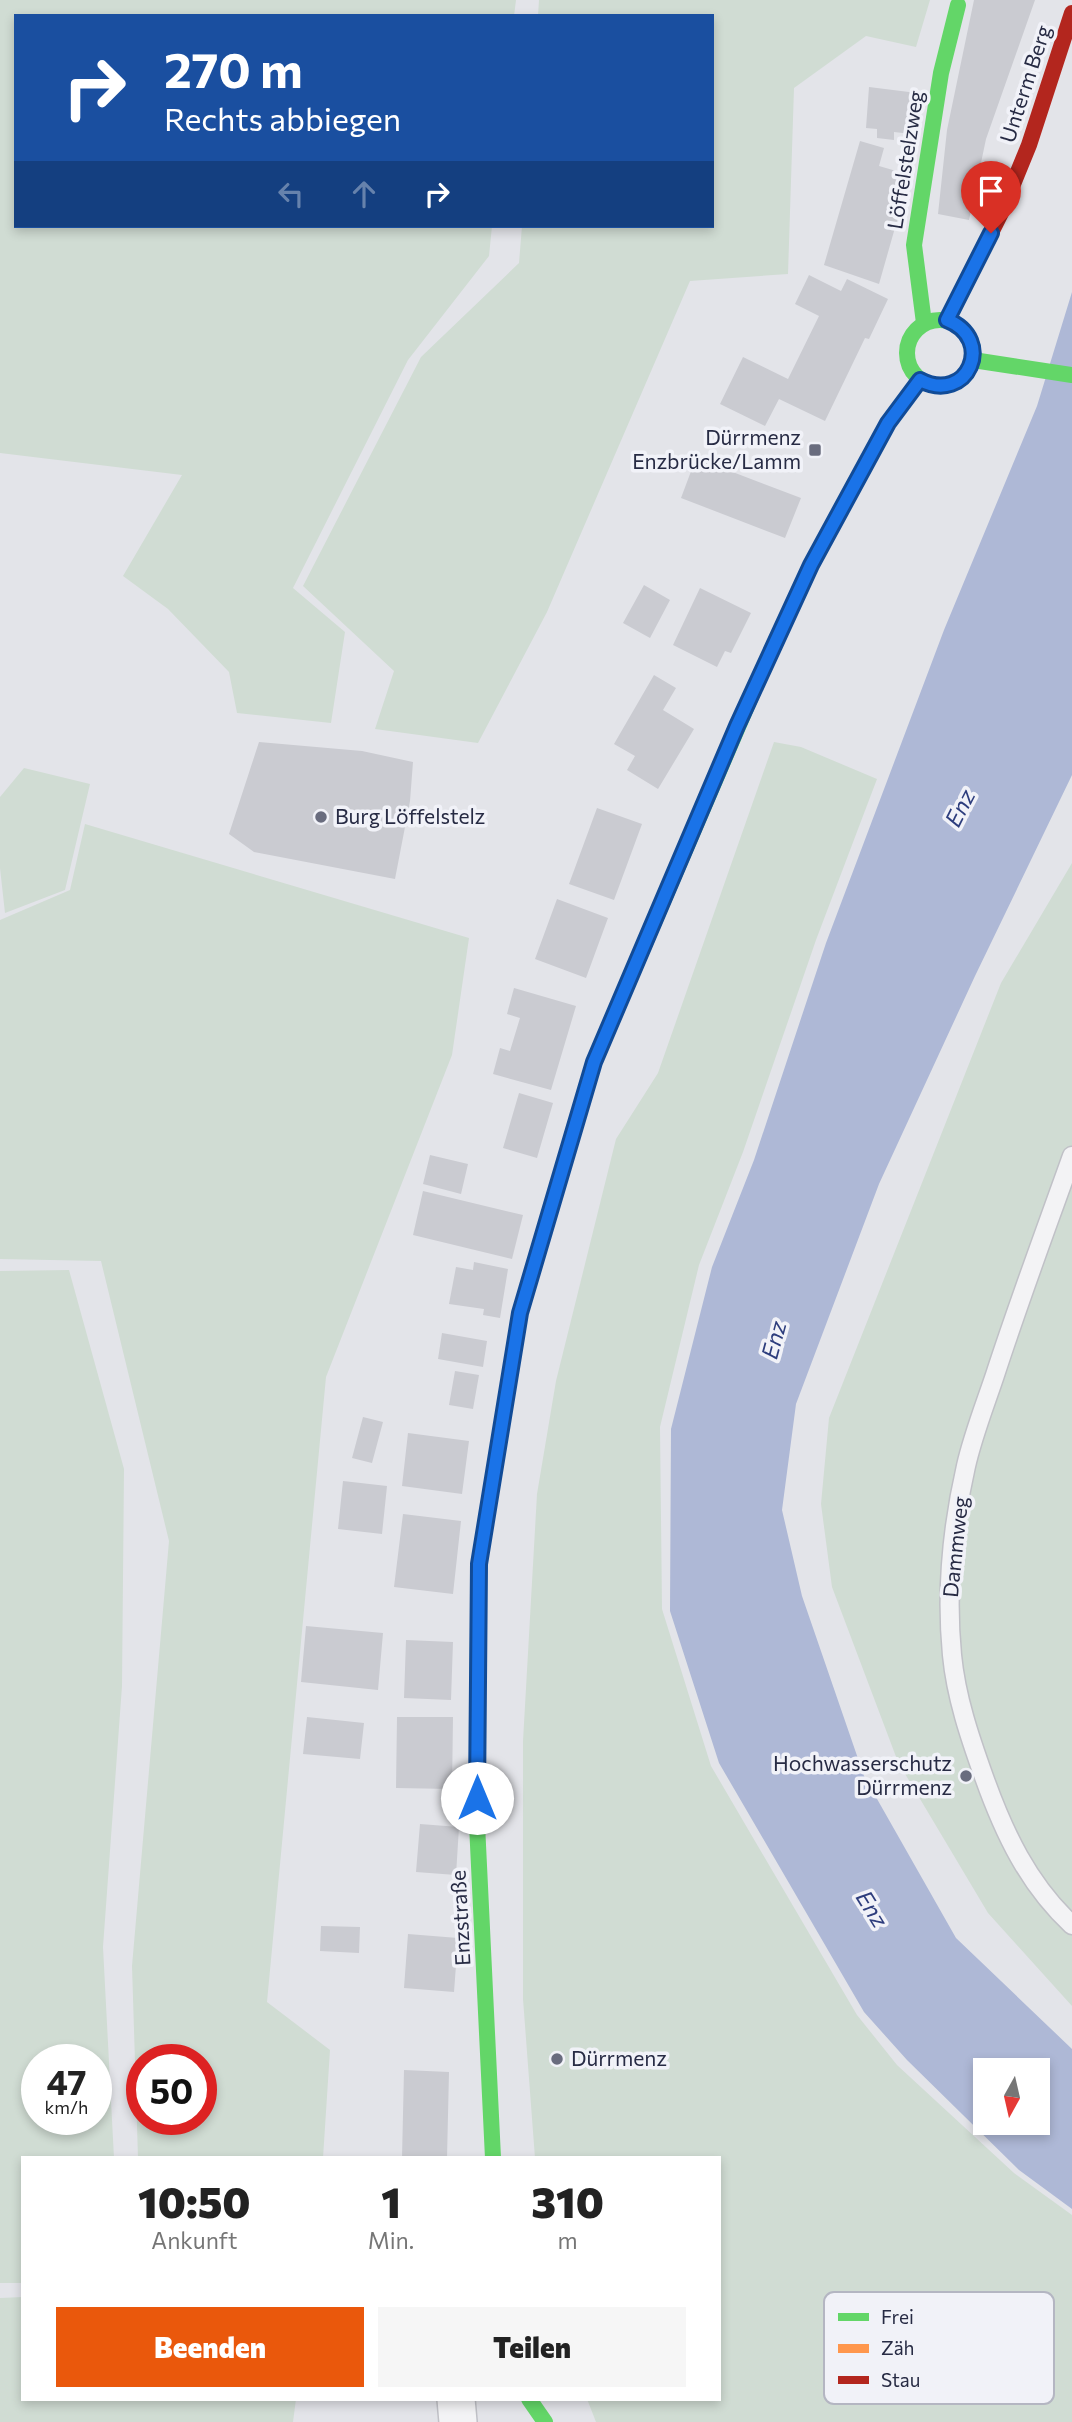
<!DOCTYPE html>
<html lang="de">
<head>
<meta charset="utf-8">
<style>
  body { margin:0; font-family:Commissioner,sans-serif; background:#f6f6f6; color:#222; height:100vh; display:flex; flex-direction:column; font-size:26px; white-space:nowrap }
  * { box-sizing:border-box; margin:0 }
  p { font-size:23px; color:#767676 }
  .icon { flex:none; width:38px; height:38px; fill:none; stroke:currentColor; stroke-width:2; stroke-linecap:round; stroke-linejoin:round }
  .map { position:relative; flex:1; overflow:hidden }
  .details { position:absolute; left:21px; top:2156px; width:700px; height:245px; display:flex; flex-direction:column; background:#fff; border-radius:0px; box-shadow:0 4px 10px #0003 }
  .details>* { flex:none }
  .top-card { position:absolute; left:14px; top:14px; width:700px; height:214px; border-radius:0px; box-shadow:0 4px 10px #0003; background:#1a4fa0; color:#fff; overflow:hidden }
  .needle { width:46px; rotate:188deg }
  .fabs { position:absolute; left:973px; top:2058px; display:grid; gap:14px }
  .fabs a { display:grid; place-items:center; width:77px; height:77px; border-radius:0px; background:#fff; box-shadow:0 4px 10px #0003; font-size:35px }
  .speed { position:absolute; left:21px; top:2044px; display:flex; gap:14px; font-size:35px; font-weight:700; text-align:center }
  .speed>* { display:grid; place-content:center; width:91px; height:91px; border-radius:50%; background:#fff; box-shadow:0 4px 10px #0003; line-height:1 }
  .speed small { font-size:18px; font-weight:400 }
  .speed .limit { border:10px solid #d22; background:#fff; color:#111 }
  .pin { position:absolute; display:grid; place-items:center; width:60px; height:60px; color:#fff; margin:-72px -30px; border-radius:50% 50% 50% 0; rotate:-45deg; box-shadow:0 0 7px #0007 }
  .pin .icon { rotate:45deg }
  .me { position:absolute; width:77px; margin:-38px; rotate:0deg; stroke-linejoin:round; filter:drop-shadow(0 0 5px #0008) }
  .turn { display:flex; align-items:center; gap:24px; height:147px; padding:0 35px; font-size:32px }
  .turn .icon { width:91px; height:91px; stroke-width:2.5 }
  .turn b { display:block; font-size:49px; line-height:60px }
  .lanes { display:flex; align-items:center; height:66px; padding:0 35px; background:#0003; justify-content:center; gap:35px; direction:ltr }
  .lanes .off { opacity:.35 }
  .eta { display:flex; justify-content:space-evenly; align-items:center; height:119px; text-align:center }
  .eta b { font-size:42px; font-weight:800; line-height:49px }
  .cta { display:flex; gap:14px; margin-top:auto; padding:14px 35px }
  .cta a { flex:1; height:80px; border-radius:0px; background:#ea580c; color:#fff; font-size:28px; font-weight:800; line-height:80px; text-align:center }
  .cta a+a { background:#f6f6f6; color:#222 }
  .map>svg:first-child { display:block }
  .green { fill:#d0dcd3; fill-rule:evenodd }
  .water { fill:#aeb8d6; fill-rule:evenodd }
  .building { fill:#cacbd1 }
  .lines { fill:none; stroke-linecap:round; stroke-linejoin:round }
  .lane-casing { stroke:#c0c1c7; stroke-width:21 }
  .street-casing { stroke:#c0c1c7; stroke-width:40 }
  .lane { stroke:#f3f3f5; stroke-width:18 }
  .street { stroke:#f3f3f5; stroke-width:37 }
  .fast { stroke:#63d668; stroke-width:16 }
  .slow { stroke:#ff974d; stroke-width:16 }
  .jam { stroke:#b3261e; stroke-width:16 }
  .route-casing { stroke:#114b97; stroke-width:18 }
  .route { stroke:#1a73e8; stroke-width:12 }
  .poi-dot { fill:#696c7e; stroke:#f1f2f8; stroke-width:2.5 }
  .labels { text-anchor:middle; stroke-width:7; stroke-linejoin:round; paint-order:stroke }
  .street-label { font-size:21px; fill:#272b44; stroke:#f1f2f8 }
  .poi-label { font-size:21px; fill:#272b44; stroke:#f1f2f8; text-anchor:end }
  .water-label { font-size:23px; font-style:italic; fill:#2d3d7d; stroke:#f1f2f8 }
  .key { fill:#f1f2f8; stroke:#b4b6c2; stroke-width:2 }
  .key-label { font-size:19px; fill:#272b44 }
</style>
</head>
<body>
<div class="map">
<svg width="1072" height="2422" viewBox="0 0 1072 2422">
  <rect width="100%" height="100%" fill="#e3e4e9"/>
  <!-- green -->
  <path class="green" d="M0,0H516L514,16H16V226H492L489,256L408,360L293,588L345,632L331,723L237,713L229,672L168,609L123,576L182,475L0,453Z
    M539,0H930L916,47L866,36L794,88L788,274L690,281L547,612L478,743L375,729L394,671L303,586L421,357L519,263L522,226H712V16H538Z
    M774,742L801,747L877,779L816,940L743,1152L699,1265L660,1427L662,1609L711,1766L857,2015L897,2065L1014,2173L1072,2215V2422H596L587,2399H719V2158H535L523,1999V1741L537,1494L556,1381L616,1139L658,1073Z
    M24,768L90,784L65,890L5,913L0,868V797Z
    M85,824L469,938L452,1055L326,1377L267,2002L330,2050L323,2158H138L132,1966L169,1541L101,1261L0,1259V920L70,890ZM142,2060H201V2119H142Z
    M1072,863V2006L988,1913L898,1762L832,1587L821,1504L829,1418L1001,983Z
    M69,1270L124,1469L122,1686L103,1947L114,2158H23V2283H0V1271ZM37,2060H96V2119H37Z
    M23,2297V2399H296L293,2422H0V2298Z"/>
  <!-- water -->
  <path class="water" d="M1072,292V775L975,976L879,1184L796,1404L782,1510L802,1596L864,1776L956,1938L1072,2049V2209L1019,2170L907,2060L864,2012L719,1763L670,1611L671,1429L712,1267L754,1160L826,943L944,630L1037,406ZM985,2070H1038V2123H985Z"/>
  <!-- building -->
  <path class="building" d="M974,0H1035L986,139L969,220L938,214L947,130Z
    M869,87L917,93L912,134L894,132V140L877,138V129L866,128Z
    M860,141L884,148L879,166L910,175L879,284L824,265Z
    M809,275L841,291L847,279L888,299L869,339L865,338L825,421L779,399L765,426L720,404L743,357L788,379L819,316L795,304Z
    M696,458L801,498L785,538L681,498Z
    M644,585L670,600L650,638L623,623Z
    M700,588L751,613L731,653L725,651L717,667L673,645Z
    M654,675L676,688L663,710L694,729L658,789L627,770L635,756L614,744Z
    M259,742L362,751L413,762L410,801L395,879L254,852L229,834Z
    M597,808L642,824L614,900L569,884Z
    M557,899L608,918L586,978L535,959Z
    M514,988L576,1006L551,1090L493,1074L500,1048L510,1051L520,1018L507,1014Z
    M519,1093L553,1103L537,1158L503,1148Z
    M430,1155L468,1164L461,1194L423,1184Z
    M423,1191L523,1215L512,1259L413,1235Z
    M474,1262L508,1269L500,1318L483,1315L484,1309L449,1304L456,1267L473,1270Z
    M442,1333L487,1341L483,1367L438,1359Z
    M455,1371L479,1375L473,1409L449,1405Z
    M363,1417L383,1422L372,1463L352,1458Z
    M408,1433L469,1441L462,1494L402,1486Z
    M343,1481L387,1486L382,1534L338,1529Z
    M403,1514L461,1521L453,1594L394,1587Z
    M306,1626L383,1633L378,1690L301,1682Z
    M406,1640L453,1642L451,1700L404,1698Z
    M307,1717L364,1723L360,1759L303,1754Z
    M397,1717H453L452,1789L396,1788Z
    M420,1824L459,1827L456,1875L416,1872Z
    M321,1926L360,1927L359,1953L320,1951Z
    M408,1934L458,1938L454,1992L404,1988Z
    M404,2070L449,2072L447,2158H402Z"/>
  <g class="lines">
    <!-- lane casing -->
    <g class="lane-casing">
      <path id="lane" d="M1072,1156C1046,1229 1019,1301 995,1375C985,1405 973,1435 966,1466C952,1527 946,1593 952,1655C956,1697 970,1738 984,1777C1004,1833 1028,1884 1072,1925"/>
    </g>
    <!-- street casing -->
    <g class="street-casing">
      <path id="street" d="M456,2399L458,2422"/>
    </g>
    <!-- lane -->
    <use href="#lane" class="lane"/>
    <!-- street -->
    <use href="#street" class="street"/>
    <!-- fast -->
    <path class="fast" d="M907 353a33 33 0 1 1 66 0a33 33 0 1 1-66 0Z
      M924,323L914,245L941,73L958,5
      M973,360L1072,375
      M552,1204L594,1062L759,678
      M478,1636L477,1824L493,2158
      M529,2399L545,2422"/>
    <!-- slow -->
    <path class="slow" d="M759,678L811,565L888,423L920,380
      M478,1636L479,1564L520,1313L552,1204"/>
    <!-- jam -->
    <path class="jam" d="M947,320L1002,211L1029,145L1072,13"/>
  </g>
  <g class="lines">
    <!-- route casing -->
    <g class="route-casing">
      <path id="route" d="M477,1798L479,1564L520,1313L594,1062L737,726L811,565L888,423L920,380C968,405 996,339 947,320L991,233"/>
    </g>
    <!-- route -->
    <use href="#route" class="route"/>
  </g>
  <!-- markers -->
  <g class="poi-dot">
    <rect x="808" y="443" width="14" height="14" rx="3.5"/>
    <circle cx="321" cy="817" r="7"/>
    <circle cx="966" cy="1776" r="7"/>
    <circle cx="557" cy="2059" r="7"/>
  </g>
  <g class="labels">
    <!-- street labels -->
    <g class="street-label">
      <text transform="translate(1026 84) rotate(-72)" y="7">Unterm Berg</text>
      <text transform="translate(906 160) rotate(-81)" y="7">Löffelstelzweg</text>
      <text transform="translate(956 1547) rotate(-84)" y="7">Dammweg</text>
      <text transform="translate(461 1918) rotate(-93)" y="7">Enzstraße</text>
    </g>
    <!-- poi labels -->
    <g class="poi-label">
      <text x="801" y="445">Dürrmenz<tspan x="801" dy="24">Enzbrücke/Lamm</tspan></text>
      <text x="335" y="824" text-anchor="start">Burg Löffelstelz</text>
      <text x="952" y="1771">Hochwasserschutz<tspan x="952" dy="24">Dürrmenz</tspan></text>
      <text x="571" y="2066" text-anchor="start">Dürrmenz</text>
    </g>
    <!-- water labels -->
    <g class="water-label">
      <text transform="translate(960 808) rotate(-63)" y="8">Enz</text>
      <text transform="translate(774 1340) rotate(-75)" y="8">Enz</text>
      <text transform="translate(872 1909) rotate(58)" y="8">Enz</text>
    </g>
  </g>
  <!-- legend -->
  <rect x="824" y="2292" width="230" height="112" rx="10" class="key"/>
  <rect x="838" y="2313" width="31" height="8" fill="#63d668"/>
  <rect x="838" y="2344" width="31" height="9" fill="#ff974d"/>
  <rect x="838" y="2376" width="31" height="8" fill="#b3261e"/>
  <g class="key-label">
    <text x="881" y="2324">Frei</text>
    <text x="881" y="2355">Zäh</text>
    <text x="881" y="2387">Stau</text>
  </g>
</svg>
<div class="fabs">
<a><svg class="needle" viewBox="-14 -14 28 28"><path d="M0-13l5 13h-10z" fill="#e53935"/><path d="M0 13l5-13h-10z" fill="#767676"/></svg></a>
</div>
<div class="speed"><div>47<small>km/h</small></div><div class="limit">50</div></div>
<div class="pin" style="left:991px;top:233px;background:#d93025"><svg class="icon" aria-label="arrive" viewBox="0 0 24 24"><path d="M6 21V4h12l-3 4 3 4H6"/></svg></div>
<svg class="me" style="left:477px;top:1798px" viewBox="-20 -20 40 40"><circle r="19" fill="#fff"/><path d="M0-13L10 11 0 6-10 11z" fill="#1a73e8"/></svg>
<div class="top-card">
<div class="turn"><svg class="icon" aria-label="right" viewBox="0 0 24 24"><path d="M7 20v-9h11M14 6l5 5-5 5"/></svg><div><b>270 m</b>Rechts abbiegen</div></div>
<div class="lanes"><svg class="icon off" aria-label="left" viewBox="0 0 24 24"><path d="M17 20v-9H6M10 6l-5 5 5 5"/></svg><svg class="icon off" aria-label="ahead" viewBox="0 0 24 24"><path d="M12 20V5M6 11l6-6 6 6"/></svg><svg class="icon" aria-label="right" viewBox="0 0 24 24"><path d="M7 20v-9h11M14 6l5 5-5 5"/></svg></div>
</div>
<section class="details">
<div class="eta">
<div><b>10:50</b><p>Ankunft</p></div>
<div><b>1</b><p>Min.</p></div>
<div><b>310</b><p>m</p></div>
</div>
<div class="cta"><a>Beenden</a><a>Teilen</a></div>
</section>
</div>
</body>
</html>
